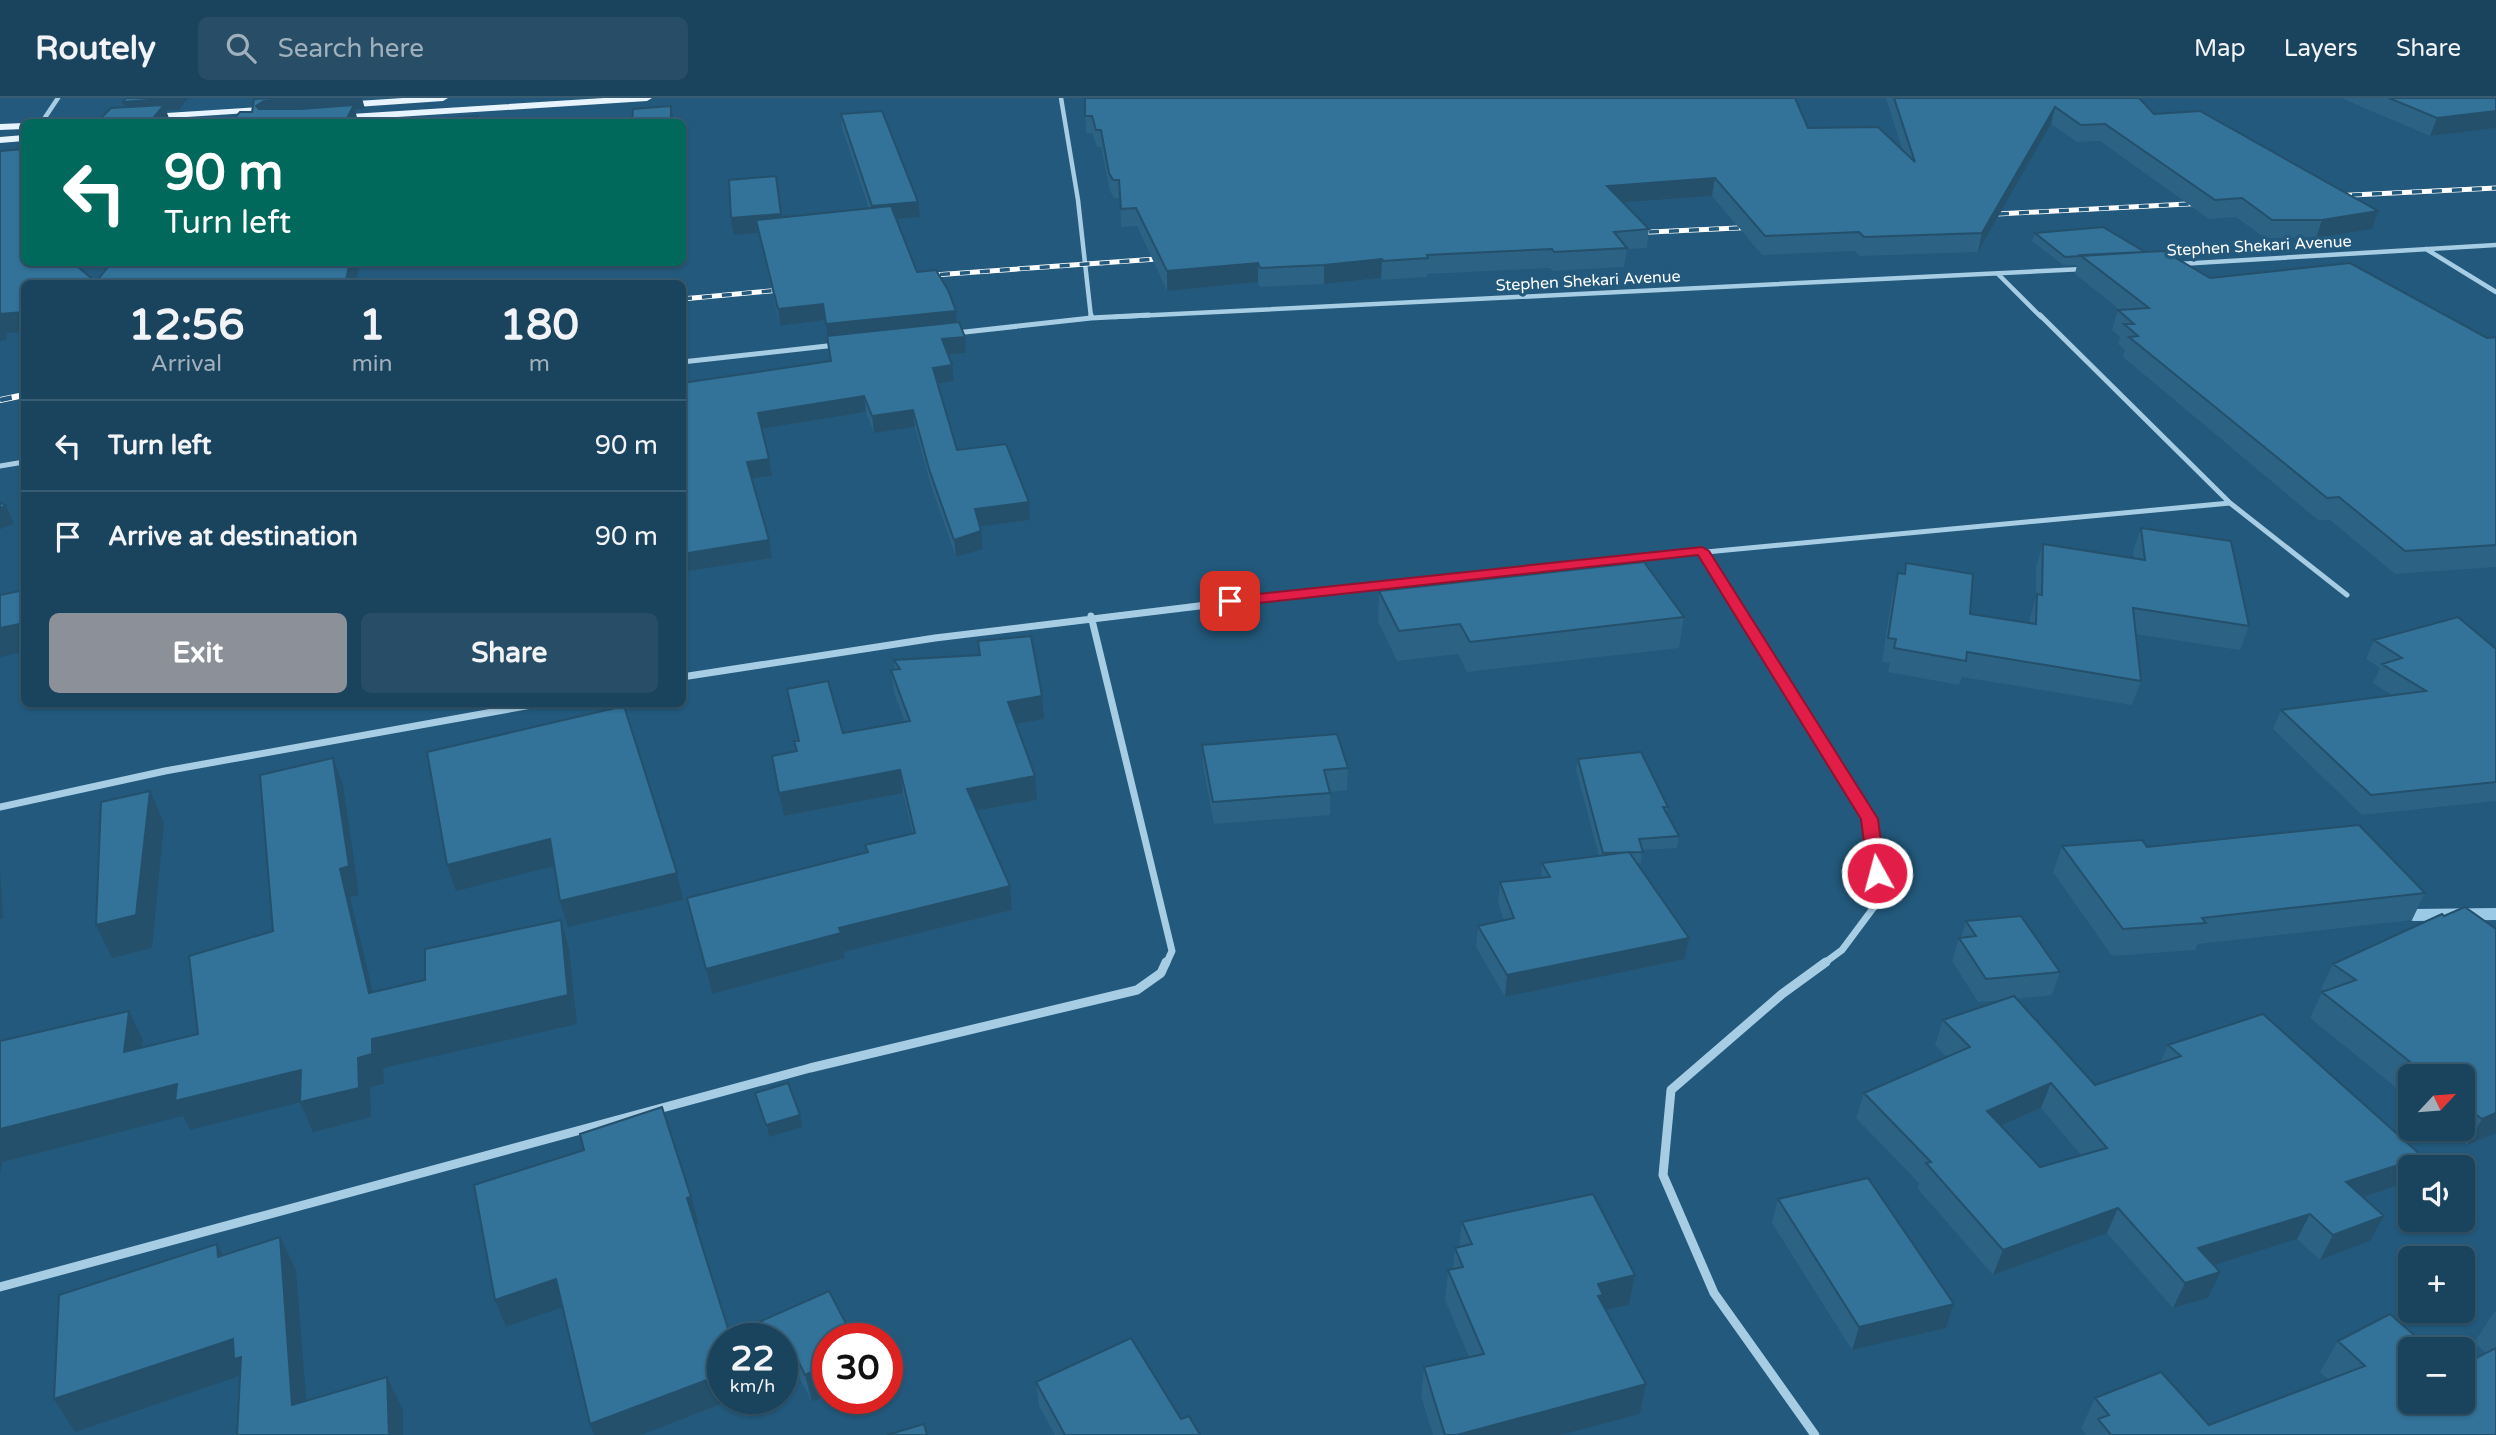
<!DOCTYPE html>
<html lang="en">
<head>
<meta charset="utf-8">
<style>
  body { margin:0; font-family:"Varela Round",sans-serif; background:#274e66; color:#f1f3f6; height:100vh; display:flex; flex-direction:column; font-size:26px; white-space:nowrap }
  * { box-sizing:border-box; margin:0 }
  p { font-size:23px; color:#9fb0bc }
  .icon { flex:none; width:38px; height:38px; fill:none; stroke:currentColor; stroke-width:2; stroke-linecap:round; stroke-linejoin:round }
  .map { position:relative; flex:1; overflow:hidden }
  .drawer { position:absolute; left:21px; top:182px; width:665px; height:427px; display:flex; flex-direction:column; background:#1a435d; border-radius:10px; box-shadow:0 2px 5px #0004,0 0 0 2px #385c72 }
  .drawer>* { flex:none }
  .top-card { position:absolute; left:21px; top:21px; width:665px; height:147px; border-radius:10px; box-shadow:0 2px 5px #0004,0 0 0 2px #385c72; background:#00695c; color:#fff; overflow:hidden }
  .needle { width:46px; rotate:64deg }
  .tools { position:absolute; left:2398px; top:966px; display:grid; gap:14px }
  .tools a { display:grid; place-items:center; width:77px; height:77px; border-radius:10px; background:#1a435d; box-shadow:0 2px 5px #0004,0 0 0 2px #385c72; font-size:35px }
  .speed { position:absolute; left:707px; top:1225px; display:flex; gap:14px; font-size:35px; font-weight:700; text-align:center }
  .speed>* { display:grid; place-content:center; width:91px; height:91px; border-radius:50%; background:#1a435d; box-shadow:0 2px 5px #0004,0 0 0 2px #385c72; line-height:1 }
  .speed small { font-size:18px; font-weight:400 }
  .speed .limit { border:10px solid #d22; background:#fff; color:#111 }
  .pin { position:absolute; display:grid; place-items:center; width:60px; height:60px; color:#fff; margin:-30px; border-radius:14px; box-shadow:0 4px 10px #0006 }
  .me { position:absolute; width:77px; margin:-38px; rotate:353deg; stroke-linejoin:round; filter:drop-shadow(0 0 5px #0008) }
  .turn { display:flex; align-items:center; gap:24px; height:147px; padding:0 28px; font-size:32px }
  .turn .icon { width:91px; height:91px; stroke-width:2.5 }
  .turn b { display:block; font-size:49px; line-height:60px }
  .eta { display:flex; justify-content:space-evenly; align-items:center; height:119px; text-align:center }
  .eta b { font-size:42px; font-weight:700; line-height:49px }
  .button { display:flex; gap:14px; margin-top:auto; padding:14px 28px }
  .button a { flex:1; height:80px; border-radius:10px; background:#8c9099; color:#fff; font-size:28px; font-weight:700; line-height:80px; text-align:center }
  .button a+a { background:#274e66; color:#f1f3f6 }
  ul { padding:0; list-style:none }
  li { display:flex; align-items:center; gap:21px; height:91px; padding:0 28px; border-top:2px solid #385c72 }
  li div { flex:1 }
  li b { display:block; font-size:26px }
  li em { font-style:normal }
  header { display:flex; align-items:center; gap:42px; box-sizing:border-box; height:98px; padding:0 35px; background:#1a435d; border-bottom:2px solid #385c72 }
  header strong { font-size:33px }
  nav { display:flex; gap:38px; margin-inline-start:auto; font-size:24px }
  .search { width:490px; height:63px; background:#274e66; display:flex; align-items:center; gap:18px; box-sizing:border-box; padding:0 24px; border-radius:10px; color:#9fb0bc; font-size:26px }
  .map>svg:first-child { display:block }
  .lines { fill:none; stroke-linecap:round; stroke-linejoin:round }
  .stream { stroke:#9bcae6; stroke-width:12 }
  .minor-far3 { stroke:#a7cde5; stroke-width:4.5 }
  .minor-far2 { stroke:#a7cde5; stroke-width:5 }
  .minor-far1 { stroke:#a7cde5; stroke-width:7 }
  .minor { stroke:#a7cde5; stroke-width:9 }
  .primary { fill:#e7f3fd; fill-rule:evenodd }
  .rail-far1-casing { stroke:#fff; stroke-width:5 }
  .rail-casing { stroke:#fff; stroke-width:6 }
  .rail-far1 { stroke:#23597c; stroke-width:3.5; stroke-dasharray:10; stroke-linecap:butt }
  .rail { stroke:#23597c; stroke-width:4.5; stroke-dasharray:12; stroke-linecap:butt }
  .wall { fill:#2c6284; fill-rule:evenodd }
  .shaded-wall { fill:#24506b }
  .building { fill:#337299; stroke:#24506b; stroke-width:2; fill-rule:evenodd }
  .route { fill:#e11d48; stroke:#92132f; stroke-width:2 }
  .labels { text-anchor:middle; stroke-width:7; stroke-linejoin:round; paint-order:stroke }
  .far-street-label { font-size:16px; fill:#fff; stroke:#23597c }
</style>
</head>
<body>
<header>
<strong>Routely</strong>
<div class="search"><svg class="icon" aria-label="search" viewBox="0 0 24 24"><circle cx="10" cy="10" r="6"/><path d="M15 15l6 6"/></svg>Search here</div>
<nav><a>Map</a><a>Layers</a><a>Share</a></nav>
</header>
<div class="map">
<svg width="2496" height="1337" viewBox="0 0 2496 1337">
  <rect width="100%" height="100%" fill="#23597c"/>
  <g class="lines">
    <!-- stream -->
    <path class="stream" d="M2414,817L2496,816"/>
    <!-- minor-far3 -->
    <path class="minor-far3" d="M1061,0L1078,102L1091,219
      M42,24L58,0
      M2426,151L2496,194
      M2179,166L2496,147
      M1998,176L2041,219
      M1114,219L2083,171"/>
    <!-- minor-far2 -->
    <path class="minor-far2" d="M1091,217V220
      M2040,217L2230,405L2347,497
      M956,235L1091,220L1149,217
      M682,264L836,247
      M0,368L24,364
      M1702,453L1732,501
      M1257,501L1685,456L2230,405"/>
    <!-- minor-far1 -->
    <path class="minor-far1" d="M1731,499L1869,721L1880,801L1842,852L1823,866
      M1091,518L1172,853L1166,866
      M682,579L935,540L1273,499
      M0,709L165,673L537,606"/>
    <!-- minor -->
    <path class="minor" d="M0,1189L810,970L1137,892L1161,875L1166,864
      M1815,1337L1714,1195L1663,1077L1671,992L1782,896L1826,864"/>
    <!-- primary -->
    <path class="primary" d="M403,0H448L443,3L342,10L337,7L342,4Z
      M604,0H652L647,3L335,23L330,20L335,17Z
      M275,8L280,11L278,13L109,24H68L73,21Z
      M24,25V31L0,32V26Z
      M24,37V43L0,45V39Z"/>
    <!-- rail-far1 casing -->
    <g class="rail-far1-casing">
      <path id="rail-far1" d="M2332,98L2496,90
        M1979,117L2206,105
        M1629,135L1759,129
        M920,178L1171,160
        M682,201L791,191"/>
    </g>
    <!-- rail casing -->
    <g class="rail-casing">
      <path id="rail" d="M0,302L24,297"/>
    </g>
    <!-- rail-far1 -->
    <use href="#rail-far1" class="rail-far1"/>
    <!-- rail -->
    <use href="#rail" class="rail"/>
  </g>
  <!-- wall -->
  <path class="wall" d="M1085,0L1808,30L1902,51L1886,0H2139L2154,16L2372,131L2316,140H2265L2236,119L2209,121L2100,43L2077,44L2051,26L1978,154L1860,158L1855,153L1762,157L1712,98L1624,105L1649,131L1647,150L1627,151L1624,169L1552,173L1550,170L1427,176V179L1382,182L1381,180L1324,186L1260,189L1258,184L1167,193L1137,128L1121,129L1120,100H1114L1110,93L1101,49H1097L1092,35H1086Z
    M2341,0H2496V30L2430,38Z
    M841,16L920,119L896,121L917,174L957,224L965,239L966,255L948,257L954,283L938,285L957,352L1030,422L980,428L983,451L956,459L931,388L915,329L874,335L866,314L762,331L772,378L752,381L769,442L772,460L682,474V285L831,263L825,222L780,228L759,135L734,137L776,78L781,119L869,110L842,30Z
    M2035,135L2145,154L2210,180L2487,240L2496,239V469L2395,476L2330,422H2318L2123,259L2125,252L2118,246L2120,239L2112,232L2118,212H2120L2075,176L2077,167H2063L2032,143Z
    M2141,430L2249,528L2240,552L2135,536L2141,583L2132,607L1962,579L1959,587L1888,574L1890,565L1882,564L1892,498L1898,475L1903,476L1906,465L1970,516L2029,525L2030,520L2036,499V469L2043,446L2134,460L2133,453Z
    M1379,493L1684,519L1679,550L1467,574L1458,556L1397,563L1378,523Z
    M2374,542L2496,551V703L2362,717L2273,631L2281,612L2393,598L2373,585L2380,570L2366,561Z
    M894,562L1044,621L1016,626L1037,702L976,713L1012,812L844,854L845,860L712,896L687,800L867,755L865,747L913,736L903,695L784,718L772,658L796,653L794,643H798L787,591L843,635L905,624L894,595L891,572L895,571Z
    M1202,647L1348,670L1347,692L1330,694V717L1214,726L1203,668Z
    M1578,661L1668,709L1666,715L1679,738L1677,750L1642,752L1641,765H1637L1689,840L1685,861L1505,899L1476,849L1478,828L1504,822L1498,805L1500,784L1541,780L1542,765L1599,758L1576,672Z
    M2062,748L2147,749L2425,795L2412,822L2198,846L2195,852L2112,858L2053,774Z
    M2442,816L2496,1035L2467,1047L2447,1031H2462V978H2410V1001L2310,920L2322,894L2325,893L2321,891L2333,866Z
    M1966,823L2060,874L2052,897L2016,901L2095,987L2160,965L2168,947L2408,1084L2363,1099L2384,1118L2370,1143L2320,1162L2297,1141L2214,1167L2208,1200L2173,1210L2107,1135L1993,1177L1918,1091L1919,1085L1856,1020L1864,995L1947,959L1935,947L1943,922L2005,902L1978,904L1952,863L1959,840H1961ZM2041,1010L2081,1057L2040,1069L2001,1028Z
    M755,995L802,1029L769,1039L758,1007Z
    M474,1087L699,1126L695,1127L730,1237L828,1241V1296L812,1304L798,1277L782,1283V1241L723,1300H737L641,1337H594L563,1209L506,1229L495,1202Z
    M1778,1101L1954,1206L1946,1230L1852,1252L1772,1125Z
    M1462,1124L1635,1177L1629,1207L1606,1212L1646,1286L1640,1316L1561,1337H1433L1421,1298L1424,1269L1469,1259L1445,1202L1448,1172L1453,1171L1455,1150L1459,1149Z
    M2496,1213V1337H2086L2081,1330L2095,1300L2209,1327L2329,1282L2320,1274L2338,1243L2410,1304L2486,1255L2474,1245L2494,1214Z
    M1036,1284L1181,1321L1200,1337H1055L1039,1308Z"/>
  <!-- shaded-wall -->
  <path class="shaded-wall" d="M175,0H188L179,12H166L170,23L169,24H150L127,15L123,4Z
    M263,0H362L365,11H355L358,24H261L256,8L264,3Z
    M671,8L674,24H671Z
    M2055,9L2051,26L1978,154L1982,135Z
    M2496,13V30L2430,38L2437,20Z
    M776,78L783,132L756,122L759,135L734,137L731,120Z
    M1715,80L1712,98L1605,106L1607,88Z
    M918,104L920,119L873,123L872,108Z
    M2378,113L2372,131L2316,140L2322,122Z
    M1382,161L1381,180L1324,186V167Z
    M350,164H361L355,186H345Z
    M1258,165V184L1167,193V173Z
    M823,206L825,222L780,228L778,211Z
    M956,213L957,229L828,243L826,226Z
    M24,214V234L7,235L6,242L0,243V216Z
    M965,239L966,255L943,257L942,241Z
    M952,267L954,283L935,286L933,270Z
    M864,298L866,314L761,331L758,315Z
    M913,312L915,329L874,335L872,318Z
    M769,361L772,378L750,381L747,364Z
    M1029,404L1030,422L976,429L975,411Z
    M6,408L14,426L0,431V410Z
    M981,433L983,451L956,459L954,442Z
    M769,442L772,460L682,474V456Z
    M24,525V554L0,559V530Z
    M1042,598L1044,621L1010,627L1008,604Z
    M333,660L343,687L359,797L350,799L380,924L369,895L340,771Z
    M900,672L903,695L784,718L779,695Z
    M1035,678L1037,702L969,714L967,691Z
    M150,693L164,725L152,850L112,860L96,827Z
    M550,741L558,767L456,793L447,767Z
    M0,769L3,820L0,821Z
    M677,775L683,802L568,829L560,803Z
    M1010,788L1012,812L844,854L845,860L712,896L706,871L839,830Z
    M561,822L569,851L577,926L383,970L384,986L370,989L371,1019L313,1034L300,1004L358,960L372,941Z
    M1689,840L1685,861L1505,899L1507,877Z
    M129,913L143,942L139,983L124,954Z
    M301,972L313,1001L190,1032L183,1018L2,1064L0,1076V1031L177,986Z
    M2051,985L2041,1010L1978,1038L1987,1013Z
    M2496,1015V1035L2467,1047L2482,1021Z
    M800,1017L802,1029L769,1039L766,1027Z
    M2423,1059L2417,1069H2410V1081L2408,1084L2333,1109L2346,1084Z
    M691,1099L699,1126L694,1127L687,1100Z
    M2118,1110L2107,1135L1993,1177L2003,1152Z
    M2310,1116L2297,1141L2186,1176L2198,1150Z
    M2384,1118L2370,1143L2320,1162L2333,1137Z
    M280,1139L296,1172L309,1337L292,1307Z
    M217,1146L234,1179L218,1159Z
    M2220,1174L2208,1200L2173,1210L2185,1185Z
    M1635,1177L1629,1207L1600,1213L1598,1186Z
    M556,1181L566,1208L506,1229L495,1202Z
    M1954,1206L1946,1230L1852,1252L1859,1229Z
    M233,1241L251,1274L75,1334L54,1301Z
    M792,1250L798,1277L782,1283V1253Z
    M828,1266V1296L812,1304L805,1277Z
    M723,1276V1300H737L641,1337H594L590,1326Z
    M387,1279L403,1312V1337H389Z
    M1646,1286L1640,1316L1561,1337H1457Z"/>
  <!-- building -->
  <path class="building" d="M126,0H175L123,4Z
    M276,0H296L264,3L256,8L259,11H301L354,7L345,24H231L240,14H252L254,1Z
    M1085,0H1795L1808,30L1878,29L1915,64L1894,0H2139L2154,16L2200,13L2378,113L2322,122H2272L2242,100L2215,102L2105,26L2081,27L2055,9L1982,135L1864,139L1859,134L1765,138L1715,80L1607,88L1649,131L1614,134L1627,150L1554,154L1552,151L1427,157L1428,160L1383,163L1382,161L1324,167L1260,170L1258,165L1167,173L1136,110L1121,111L1119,82H1113L1109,75L1101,32H1096L1092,18H1085Z
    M2389,0H2496V13L2437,20Z
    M164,7L150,24H97L111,10Z
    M671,8V24H632L633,11Z
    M882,13L918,104L872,108L841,16Z
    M478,18L476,24H433L434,21Z
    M24,51V164H72L96,184L112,164H350L345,186H24V214L0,216V53Z
    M776,78L781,116L731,120L729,82Z
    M891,108L917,174L936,172L948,192L956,213L826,226L823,206L778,211L756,122Z
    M2103,129L2145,154L2065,159L2035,135Z
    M2164,153L2210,180L2350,165L2487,240L2496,239V447L2405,453L2339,399L2327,400L2129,239L2138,238L2124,226H2134L2118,212L2149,210L2080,157Z
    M959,224L965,239L942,241L952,267L933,270L957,352L1006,346L1029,404L975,411L981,433L954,442L929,371L913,312L872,318L864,298L758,315L769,361L747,364L769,442L682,456V285L831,263L827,238Z
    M0,404L6,408L0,410Z
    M2141,430L2231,443L2249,528L2133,510L2141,583L1967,554L1966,563L1894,550L1896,541L1888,540L1898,475L1905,476L1906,465L1973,476L1970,516L2036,526L2037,496L2042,497L2043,446L2145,462Z
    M1644,464L1684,519L1470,544L1460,526L1399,533L1379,493Z
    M24,492V525L0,530V497Z
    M2458,519L2496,551V684L2371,697L2281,612L2426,593L2382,566L2402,560L2374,542Z
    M1031,538L1042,598L1008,604L1035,678L967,691L1010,788L839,830L841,835L706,871L687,800L868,754L865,747L915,735L900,672L779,695L772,658L797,653L794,643H799L787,591L828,583L843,635L910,623L891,572L900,571L894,562L980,557L978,543Z
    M624,608L677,775L560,803L550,741L447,767L427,654Z
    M1337,636L1348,670L1324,672L1330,695L1213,704L1202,647Z
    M1641,654L1668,709H1663L1679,738L1639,741L1643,754L1603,755L1578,661Z
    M333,660L349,768L340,771L369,895L425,882V851L561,822L568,897L372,941V956L358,960L359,990L300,1004L301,972L175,1003L177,986L0,1031V943L129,913L124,954L198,936L189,858L273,833L260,677Z
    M150,693L136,817L96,827L101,704Z
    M2359,727L2425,795L2202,820L2206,825L2123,831L2062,748L2142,742L2147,749Z
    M1629,754L1689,840L1507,877L1478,828L1514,820L1500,784L1550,779L1542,765Z
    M2465,809L2496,831V1015L2482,1021L2462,1006V978H2428L2322,894L2356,882L2333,866L2442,816L2444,818Z
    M2021,818L2060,874L1986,881L1959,840L1976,838L1966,823Z
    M2014,898L2095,987L2181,958L2168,947L2263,916L2423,1059L2346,1084L2384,1118L2333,1137L2310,1116L2198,1150L2220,1174L2185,1185L2118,1110L2003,1152L1926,1065L1931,1064L1864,995L1970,949L1943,922ZM2051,985L2107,1050L2040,1069L1987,1013Z
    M788,985L800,1017L766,1027L755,995Z
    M662,1009L691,1099L687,1100L730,1237L829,1193L854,1241H828V1266L805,1277L792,1250L782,1253V1241H723V1276L590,1326L556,1181L495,1202L474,1087L584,1052L580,1036Z
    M1868,1080L1954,1206L1859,1229L1778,1101Z
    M1593,1096L1635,1177L1598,1186L1603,1197L1598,1198L1646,1286L1457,1337H1445L1424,1269L1484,1256L1448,1172L1463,1169L1455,1150L1472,1146L1462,1124Z
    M280,1139L292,1307L387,1279L389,1337H237L241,1259L234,1261L233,1241L54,1301L59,1197L217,1146L218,1159Z
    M2390,1216L2430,1251H2410V1304H2462V1267L2496,1250V1337H2111L2098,1321L2109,1317L2095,1300L2161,1274L2209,1327L2365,1268L2338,1243Z
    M1131,1240L1181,1321L1189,1318L1200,1337H1065L1036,1284Z
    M924,1326L927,1337H887Z"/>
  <!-- route -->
  <path class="route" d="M1702,449L1709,453L1878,721L1885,775L1883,778H1870L1868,775L1861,721L1698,457L1230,508L1223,503L1230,499Z"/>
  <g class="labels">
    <!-- far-street labels -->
    <g class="far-street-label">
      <text transform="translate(2259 147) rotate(-3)" y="6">Stephen Shekari Avenue</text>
      <text transform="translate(1588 182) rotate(-3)" y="6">Stephen Shekari Avenue</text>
    </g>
  </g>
</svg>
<div class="tools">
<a><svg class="needle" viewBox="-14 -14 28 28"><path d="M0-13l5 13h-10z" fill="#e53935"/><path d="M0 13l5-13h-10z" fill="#9fb0bc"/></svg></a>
<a><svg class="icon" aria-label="sound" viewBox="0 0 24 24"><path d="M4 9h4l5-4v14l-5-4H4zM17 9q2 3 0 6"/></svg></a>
<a>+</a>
<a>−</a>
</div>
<div class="speed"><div>22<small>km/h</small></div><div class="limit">30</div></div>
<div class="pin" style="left:1230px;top:503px;background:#d93025"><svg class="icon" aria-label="arrive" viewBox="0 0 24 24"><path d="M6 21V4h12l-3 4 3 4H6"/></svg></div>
<svg class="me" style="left:1877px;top:775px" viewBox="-20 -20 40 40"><circle r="17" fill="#e11d48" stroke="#fff" stroke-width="3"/><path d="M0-11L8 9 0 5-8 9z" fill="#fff"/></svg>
<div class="top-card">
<div class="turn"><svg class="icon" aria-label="left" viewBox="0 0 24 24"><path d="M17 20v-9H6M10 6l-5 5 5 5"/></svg><div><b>90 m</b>Turn left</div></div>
</div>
<section class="drawer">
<div class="eta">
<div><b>12:56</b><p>Arrival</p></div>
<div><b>1</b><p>min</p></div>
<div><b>180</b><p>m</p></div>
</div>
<ul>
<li><svg class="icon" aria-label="left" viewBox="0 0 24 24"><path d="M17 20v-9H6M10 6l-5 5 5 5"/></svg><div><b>Turn left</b></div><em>90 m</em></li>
<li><svg class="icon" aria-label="arrive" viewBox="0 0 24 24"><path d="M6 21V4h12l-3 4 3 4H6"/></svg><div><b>Arrive at destination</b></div><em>90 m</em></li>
</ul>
<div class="button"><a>Exit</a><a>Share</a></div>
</section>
</div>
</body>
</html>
